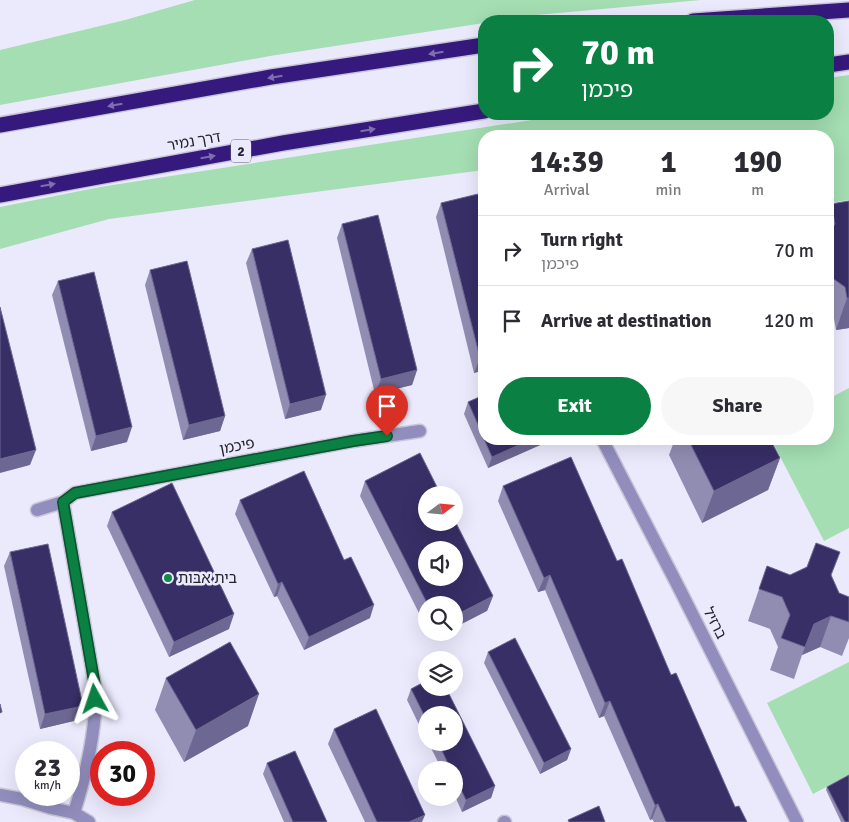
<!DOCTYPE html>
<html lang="en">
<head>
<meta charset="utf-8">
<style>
  body { margin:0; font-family:Signika,"Noto Sans Hebrew",sans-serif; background:#f7f7f7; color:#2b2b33; height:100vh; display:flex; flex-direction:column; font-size:19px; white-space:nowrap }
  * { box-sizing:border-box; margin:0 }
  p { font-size:16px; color:#7c7c81 }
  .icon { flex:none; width:28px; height:28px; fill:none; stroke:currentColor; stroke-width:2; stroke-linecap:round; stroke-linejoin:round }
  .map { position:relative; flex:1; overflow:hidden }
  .sheet { position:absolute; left:478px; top:130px; width:356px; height:315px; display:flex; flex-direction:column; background:#fff; border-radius:20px; box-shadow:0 5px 20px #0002 }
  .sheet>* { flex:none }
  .hud { position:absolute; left:478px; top:15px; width:356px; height:105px; border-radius:20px; box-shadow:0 5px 20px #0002; background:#0b8043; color:#fff; overflow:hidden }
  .needle { width:32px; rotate:74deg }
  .controls { position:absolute; left:418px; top:486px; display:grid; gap:10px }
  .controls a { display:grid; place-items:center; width:45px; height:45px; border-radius:50%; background:#fff; box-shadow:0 5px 20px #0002; font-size:25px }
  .speed { position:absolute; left:15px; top:741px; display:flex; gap:10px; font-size:25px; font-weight:700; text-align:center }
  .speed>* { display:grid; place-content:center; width:65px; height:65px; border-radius:50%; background:#fff; box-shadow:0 5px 20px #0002; line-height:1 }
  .speed small { font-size:12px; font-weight:400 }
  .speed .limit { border:8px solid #d22; background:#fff; color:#111 }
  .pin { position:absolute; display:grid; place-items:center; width:42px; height:42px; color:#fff; margin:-51px -21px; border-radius:50% 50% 50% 0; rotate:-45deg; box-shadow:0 0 5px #0007 }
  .pin .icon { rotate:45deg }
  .me { position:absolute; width:55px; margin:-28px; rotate:355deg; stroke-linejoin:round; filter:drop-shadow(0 0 4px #0008) }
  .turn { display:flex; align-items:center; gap:18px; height:105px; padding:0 20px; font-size:22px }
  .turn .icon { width:65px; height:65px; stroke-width:2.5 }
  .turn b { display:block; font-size:35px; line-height:42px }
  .eta { display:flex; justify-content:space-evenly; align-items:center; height:85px; text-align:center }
  .eta b { font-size:30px; font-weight:700; line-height:35px }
  .action { display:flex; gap:10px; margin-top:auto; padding:10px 20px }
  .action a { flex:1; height:58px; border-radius:30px; background:#0b8043; color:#fff; font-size:20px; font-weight:700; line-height:58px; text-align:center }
  .action a+a { background:#f7f7f7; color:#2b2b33 }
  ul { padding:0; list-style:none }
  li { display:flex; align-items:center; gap:15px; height:70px; padding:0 20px; border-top:1px solid #e1e1e2 }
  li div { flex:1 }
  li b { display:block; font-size:19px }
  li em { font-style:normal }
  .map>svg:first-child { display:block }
  .green { fill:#a4deb2 }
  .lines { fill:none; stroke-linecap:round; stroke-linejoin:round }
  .minor-casing { stroke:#c7c6d8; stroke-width:15 }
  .highway-casing { stroke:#c7c6d8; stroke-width:18 }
  .minor { stroke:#918ebd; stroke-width:12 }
  .highway { stroke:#36197d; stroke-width:15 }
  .wall { fill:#918cb2 }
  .shaded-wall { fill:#6d6793 }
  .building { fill:#372f66; stroke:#6d6793; fill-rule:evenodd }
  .oneway { fill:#7e6db0 }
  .route-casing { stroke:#07532c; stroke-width:12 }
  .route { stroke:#0b8043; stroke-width:9 }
  .poi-dot { fill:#0e8b47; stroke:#ebeafd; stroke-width:2 }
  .labels { text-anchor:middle; stroke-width:5; stroke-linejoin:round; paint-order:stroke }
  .shield { fill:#ebeafd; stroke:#5f5e6b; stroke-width:1 }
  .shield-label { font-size:14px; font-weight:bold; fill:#23222d }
  .street-label { font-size:15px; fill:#23222d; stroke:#ebeafd }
  .poi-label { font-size:15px; fill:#23222d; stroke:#ebeafd; text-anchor:start }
</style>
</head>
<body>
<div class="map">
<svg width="849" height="822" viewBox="0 0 849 822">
  <rect width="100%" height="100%" fill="#ebeafd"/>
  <!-- green -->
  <path class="green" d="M195,0H701L526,16L494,21H484V23L270,56L0,105V50L125,20Z
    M849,75V200L828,203V136H484V170L109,219L0,249V207L100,187L570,114H828V78Z
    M849,388V528L824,541L771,439H828V399Z
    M849,662V775L813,794L767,703Z"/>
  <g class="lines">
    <!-- minor casing -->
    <g class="minor-casing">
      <path id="minor" d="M602,439L679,588L797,822
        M63,502L95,686C95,695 96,704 95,713C92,747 84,781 74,813
        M37,510L63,502L75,493L353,441L420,431
        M0,795L22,799L51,808L74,813L89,822
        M504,822H505"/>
    </g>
    <!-- highway casing -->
    <g class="highway-casing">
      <path id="highway" d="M693,21L849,10
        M828,65L849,62
        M0,125L271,77L484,45
        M0,195L283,143L484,111"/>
    </g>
    <!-- minor -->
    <use href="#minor" class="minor"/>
    <!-- highway -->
    <use href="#highway" class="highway"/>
  </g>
  <!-- wall -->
  <path class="wall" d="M849,201V328L836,330L834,319L828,315V214L831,204Z
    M441,203L484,217V370L474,373L436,217Z
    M342,224L417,370L412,385L375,394L337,238Z
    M252,249L321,410L285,419L246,263Z
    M150,270L225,416L220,431L183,440L145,285Z
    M58,281L127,442L91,451L52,295Z
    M484,395V439H548L547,442L488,468L464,414L468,402Z
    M675,439H770L780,458L768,490L702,523L669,455Z
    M365,481L493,596L487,611L454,605H426V627L360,496Z
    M503,486L617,561L671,675L735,807L747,822H654L652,819L650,820L604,716L599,718L545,590L538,592L498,501Z
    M240,500L344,560L370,618L304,650L277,596L274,597L235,514Z
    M112,512L229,629L169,657L107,526Z
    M10,552L78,720L40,729L4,566Z
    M767,566L790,575H831L839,593L849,597V638L842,656L820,647L802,655L794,679L770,670L778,647L770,629L748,621Z
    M429,632H444L432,638Z
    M488,652L571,749L567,760L540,774L484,663Z
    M166,678L248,726L184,762L155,710Z
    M426,681V688H446L495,786L491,798L462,812L454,794V770H442L428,742H454V715H426V739L407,700L411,689Z
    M334,729L422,822H365L328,744Z
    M267,763L327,822H284L263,774Z
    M827,787L849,822H841L826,790Z"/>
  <!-- shaded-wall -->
  <path class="shaded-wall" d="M847,298H849V328L836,330Z
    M484,357V370L474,373L480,358Z
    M417,370L412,385L375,394L381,379Z
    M326,395L321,410L285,419L290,404Z
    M225,416L220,431L183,440L189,425Z
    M132,427L127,442L91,451L96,436Z
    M532,439H548L547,442L488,468L492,457Z
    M36,450L30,465L0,473V459Z
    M780,458L768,490L702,523L714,491Z
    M550,575L545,590L538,592L544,578Z
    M282,582L277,596L274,597L278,584Z
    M493,596L487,611L454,628V616Z
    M374,605L370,618L304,650L309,637Z
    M234,614L229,629L169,657L174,642Z
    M831,616L820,647L802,655L814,624Z
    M434,632H444L432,638Z
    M259,694L248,726L184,762L196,730Z
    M610,701L604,716L599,718L605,703Z
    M83,706L78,720L40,729L45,714Z
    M571,749L567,760L540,774L544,763Z
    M495,786L491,798L462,812L466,800Z
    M658,804L652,819L650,820L655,805Z
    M425,815L422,822H409Z"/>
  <!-- building -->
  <path class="building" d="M478,194L484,217V357L480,358L441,203Z
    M849,201V298H847L845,287L828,275V234L835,224L831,204Z
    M378,215L417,370L381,379L342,224Z
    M288,240L326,395L290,404L252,249Z
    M187,261L225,416L189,425L150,270Z
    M94,272L132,427L96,436L58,281Z
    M0,307L36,450L0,459Z
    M484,395V438L468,402Z
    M484,439H532L492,457Z
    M688,439H770L780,458L714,491Z
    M420,453L441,495H426V522H454V519L493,596L454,616V605H428L365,481ZM426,550H454V578H426Z
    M571,457L617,561L622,559L671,675L676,673L735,807L739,806L747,822H666L658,804L655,805L610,701L605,703L550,575L544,578L503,486Z
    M304,471L344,560L351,557L374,605L309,637L282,582L278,584L240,500Z
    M172,483L234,614L174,642L112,512Z
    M816,543L840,552L831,575L839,593L849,597V622L831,616L814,624L805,647L781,638L790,615L782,597L759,589L767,566L790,575L807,567Z
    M48,544L83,706L45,714L10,552Z
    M515,638L571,749L544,763L488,652Z
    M230,642L259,694L196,730L166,678Z
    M426,681V688H446L495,786L466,800L454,775V770H451L438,742H454V715H426V719L411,689Z
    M0,704L2,712L0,713Z
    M376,709L425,815L409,822H377L334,729Z
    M295,751L327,822H293L267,763Z
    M849,775V822H845L827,787Z
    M599,806L605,822H569L568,820Z"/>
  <!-- one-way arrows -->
  <defs><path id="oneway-solid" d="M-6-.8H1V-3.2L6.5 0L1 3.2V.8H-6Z" transform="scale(1.25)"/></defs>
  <g class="oneway">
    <use href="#oneway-solid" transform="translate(436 53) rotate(171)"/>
    <use href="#oneway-solid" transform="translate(275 77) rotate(171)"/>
    <use href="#oneway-solid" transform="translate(115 105) rotate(170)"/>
    <use href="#oneway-solid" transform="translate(368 130) rotate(-9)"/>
    <use href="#oneway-solid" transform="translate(208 157) rotate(-10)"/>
    <use href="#oneway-solid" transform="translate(48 185) rotate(-10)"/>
  </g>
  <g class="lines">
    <!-- route casing -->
    <g class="route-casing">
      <path id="route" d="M95,699V686L63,502L75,493L353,441L387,436"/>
    </g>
    <!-- route -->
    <use href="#route" class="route"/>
  </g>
  <!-- markers -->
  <circle class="poi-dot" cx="168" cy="578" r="5"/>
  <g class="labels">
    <!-- shield labels -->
    <rect class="shield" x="231" y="139.5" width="20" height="23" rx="4"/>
    <g class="shield-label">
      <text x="241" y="156">2</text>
    </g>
    <!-- street labels -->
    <g class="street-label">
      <text transform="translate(194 141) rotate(-10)" y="5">דרך נמיר</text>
      <text transform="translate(237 446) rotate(-11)" y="5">פיכמן</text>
      <text transform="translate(715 623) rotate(63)" y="5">ברזיל</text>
    </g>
    <!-- poi labels -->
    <g class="poi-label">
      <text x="178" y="583">בית אבות</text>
    </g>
  </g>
</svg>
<div class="controls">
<a><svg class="needle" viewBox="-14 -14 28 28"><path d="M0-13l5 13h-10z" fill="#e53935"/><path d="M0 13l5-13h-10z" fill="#7c7c81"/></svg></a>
<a><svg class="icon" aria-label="sound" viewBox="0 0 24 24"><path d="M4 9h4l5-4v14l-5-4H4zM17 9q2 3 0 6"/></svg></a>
<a><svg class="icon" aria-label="search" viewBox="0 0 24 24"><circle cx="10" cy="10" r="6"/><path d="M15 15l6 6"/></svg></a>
<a><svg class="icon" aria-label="layers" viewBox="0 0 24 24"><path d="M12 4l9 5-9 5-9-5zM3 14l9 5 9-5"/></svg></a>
<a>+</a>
<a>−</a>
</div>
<div class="speed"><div>23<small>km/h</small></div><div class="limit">30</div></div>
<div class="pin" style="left:387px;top:436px;background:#d93025"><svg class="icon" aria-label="arrive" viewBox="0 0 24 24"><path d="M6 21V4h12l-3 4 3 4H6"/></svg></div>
<svg class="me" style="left:95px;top:699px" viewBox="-20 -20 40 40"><path d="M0-17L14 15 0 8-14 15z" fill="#0b8043" stroke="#fff" stroke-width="4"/></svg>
<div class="hud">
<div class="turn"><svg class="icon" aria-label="right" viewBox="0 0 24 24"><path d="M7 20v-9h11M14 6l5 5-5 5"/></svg><div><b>70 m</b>פיכמן</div></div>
</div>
<section class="sheet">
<div class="eta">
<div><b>14:39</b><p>Arrival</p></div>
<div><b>1</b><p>min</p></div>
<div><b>190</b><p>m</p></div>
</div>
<ul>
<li><svg class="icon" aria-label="right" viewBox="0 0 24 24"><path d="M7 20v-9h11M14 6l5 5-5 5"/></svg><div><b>Turn right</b><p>פיכמן</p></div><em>70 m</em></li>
<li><svg class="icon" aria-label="arrive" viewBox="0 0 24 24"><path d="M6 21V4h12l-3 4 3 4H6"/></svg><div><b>Arrive at destination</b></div><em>120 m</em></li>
</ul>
<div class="action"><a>Exit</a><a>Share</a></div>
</section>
</div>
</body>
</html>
